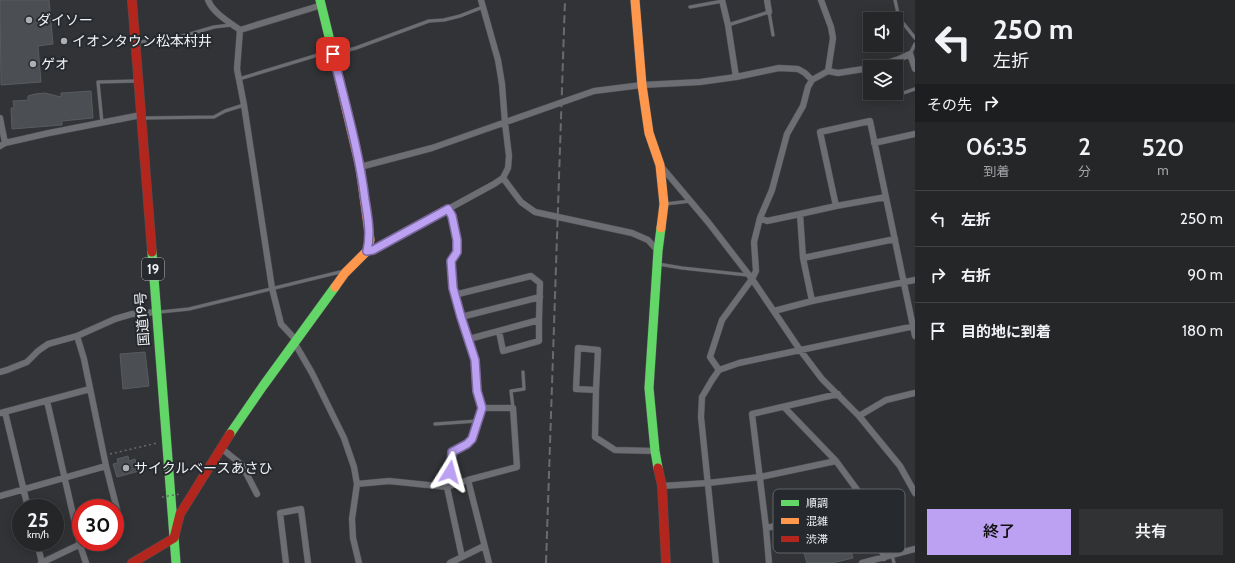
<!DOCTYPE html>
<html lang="ja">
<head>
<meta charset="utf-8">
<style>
  body { margin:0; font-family:Cabin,"Noto Sans JP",sans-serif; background:#313234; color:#f1f3f6; height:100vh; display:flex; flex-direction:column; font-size:15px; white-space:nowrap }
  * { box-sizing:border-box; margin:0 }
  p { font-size:13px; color:#a3a5a8 }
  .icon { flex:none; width:22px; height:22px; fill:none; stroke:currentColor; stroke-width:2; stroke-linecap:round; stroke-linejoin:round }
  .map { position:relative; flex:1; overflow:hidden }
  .side { display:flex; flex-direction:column; background:#252628; width:320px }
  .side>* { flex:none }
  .banner { background:#252628; color:#f1f3f6; overflow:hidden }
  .fabs { position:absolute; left:863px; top:12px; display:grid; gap:8px }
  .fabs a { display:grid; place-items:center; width:40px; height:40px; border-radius:0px; background:#252628; box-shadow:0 2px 10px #0003,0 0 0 1px #424345; font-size:20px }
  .speed { position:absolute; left:12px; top:499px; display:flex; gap:8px; font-size:20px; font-weight:700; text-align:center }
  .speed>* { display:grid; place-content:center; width:52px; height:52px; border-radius:50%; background:#252628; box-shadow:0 2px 10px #0003,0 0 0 1px #424345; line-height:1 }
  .speed small { font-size:10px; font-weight:400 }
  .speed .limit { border:6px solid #d22; background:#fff; color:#111 }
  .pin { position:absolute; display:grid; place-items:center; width:34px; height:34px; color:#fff; margin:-17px; border-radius:8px; box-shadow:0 2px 6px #0006 }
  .me { position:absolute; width:44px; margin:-22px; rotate:8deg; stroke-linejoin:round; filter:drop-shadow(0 0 3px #0008) }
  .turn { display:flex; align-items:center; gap:14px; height:84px; padding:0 12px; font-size:18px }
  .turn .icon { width:52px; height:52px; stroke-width:2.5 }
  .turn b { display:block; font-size:28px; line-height:34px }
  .then { display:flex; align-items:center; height:38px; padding:0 12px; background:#0003; gap:8px; font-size:15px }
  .eta { display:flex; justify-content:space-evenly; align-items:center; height:68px; text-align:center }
  .eta b { font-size:24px; font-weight:600; line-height:28px }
  .primary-button { display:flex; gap:8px; margin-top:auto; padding:8px 12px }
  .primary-button a { flex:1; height:46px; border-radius:0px; background:#bca0f2; color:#111; font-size:16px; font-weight:600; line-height:46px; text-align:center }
  .primary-button a+a { background:#313234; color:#f1f3f6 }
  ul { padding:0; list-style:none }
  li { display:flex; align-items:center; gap:12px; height:56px; padding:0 12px; border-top:1px solid #424345 }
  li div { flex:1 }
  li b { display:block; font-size:15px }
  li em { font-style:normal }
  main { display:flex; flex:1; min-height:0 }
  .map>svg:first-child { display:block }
  .building { fill:#4b4f54; stroke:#595b5d }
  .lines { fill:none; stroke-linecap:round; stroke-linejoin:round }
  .lane-casing { stroke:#4d4e50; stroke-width:4 }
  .street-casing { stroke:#4d4e50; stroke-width:7 }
  .fast-casing { stroke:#4d4e50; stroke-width:10 }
  .slow-casing { stroke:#4d4e50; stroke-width:10 }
  .jam-casing { stroke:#4d4e50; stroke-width:10 }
  .path { stroke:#686a6d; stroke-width:1.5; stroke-dasharray:2 3; stroke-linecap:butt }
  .lane { stroke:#6c6e73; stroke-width:3 }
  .street { stroke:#6c6e73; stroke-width:6 }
  .fast { stroke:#63d668; stroke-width:9 }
  .slow { stroke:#ff974d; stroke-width:9 }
  .jam { stroke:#b3261e; stroke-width:9 }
  .rail { stroke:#6a6b6e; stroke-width:2; stroke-dasharray:8 4; stroke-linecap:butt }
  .path-bridge { stroke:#686a6d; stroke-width:1.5; stroke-dasharray:2 3; stroke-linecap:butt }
  .route-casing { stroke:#7a689d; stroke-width:10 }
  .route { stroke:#bca0f2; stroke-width:7 }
  .poi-dot { fill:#adafb2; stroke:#26292d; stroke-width:1.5 }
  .labels { text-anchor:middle; stroke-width:4; stroke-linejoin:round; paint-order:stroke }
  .shield { fill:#26292d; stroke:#b3b6b9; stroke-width:1 }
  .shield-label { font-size:13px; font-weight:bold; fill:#f0f2f5 }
  .poi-label { font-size:14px; fill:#f0f2f5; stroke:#26292d; text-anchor:start }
  .street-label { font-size:14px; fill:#f0f2f5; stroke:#26292d }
  .key { fill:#26292d; stroke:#636569; stroke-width:1 }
  .key-label { font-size:11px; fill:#f0f2f5 }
</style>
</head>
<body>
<main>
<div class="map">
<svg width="915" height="563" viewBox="0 0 915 563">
  <rect width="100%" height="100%" fill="#313336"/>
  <!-- building -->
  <path class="building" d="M0,0H49L53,44L38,46L41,82L1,85Z
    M91,91L93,118L62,121V125L12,129L11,108H14L13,101L28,100V96L35,94L45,93L61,97V93Z
    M145,352L149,386L123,389L120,354Z
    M128,456L129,461L135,459L139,471L117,477L113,464L118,463L117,459Z
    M838,517L839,518L842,517L853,558L832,563H807L800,540H801L798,528Z"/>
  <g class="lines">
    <!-- lane casing -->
    <g class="lane-casing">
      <path id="lane" d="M895,0L899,18L915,38
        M690,7L723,1
        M728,25L769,12L773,35
        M138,42L176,38L214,27L231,25
        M334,54L356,48L429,21L444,20L460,16L483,7
        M910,54L915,44
        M239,79L331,51
        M886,99L915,89
        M145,118L214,117L225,111L244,105
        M102,123L98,82L136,81
        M665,204L691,201
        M658,264L682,268L747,275
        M160,312L189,309L340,272H343
        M513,408L511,391L524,389L523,372
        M435,424L477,421
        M892,555L894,563"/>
    </g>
    <!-- street casing -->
    <g class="street-casing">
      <path id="street" d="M208,0C213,13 229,22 240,30
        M722,0L728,25L736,77
        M767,0L769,12
        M821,0L831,27L833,38L828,71
        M240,30L237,69L244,105L272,288L281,324L296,340
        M240,30L322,5
        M874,67L899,59L910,54L915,69
        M0,118L5,143
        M874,143L915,134
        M0,146L5,143L49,133L141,115
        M660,165L708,222L752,279L800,350L822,379L859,416L900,466L915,493
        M360,167L432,148L594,91L642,85L700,82L736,77L779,68L798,69L805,73L812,80
        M503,178L521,202L535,212L632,233L648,240L658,251
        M836,206L886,197
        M449,209L452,216L457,239V252L451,261L453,288L461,317L475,360L477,391L482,408L472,439L467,444L452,452L449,472L450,486
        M760,218L767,221L800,214
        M367,251L373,250L494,184L503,178L508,168L509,156L505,123L502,84L498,60L481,0
        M803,258L895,239
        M454,295L531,276L540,283L539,320L469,339
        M812,301L803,258L800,214L836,206L820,132L870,121L915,336
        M774,311L812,301L915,280
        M461,317L540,297
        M499,331L503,351L539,341V320
        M77,336L84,359L106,466L121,525L115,527
        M294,342L312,373L344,438L354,467L357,484L352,519L353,538L359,563
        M719,370L710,357L722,320L752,279L756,271L754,242L760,218L772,190L787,134L803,106L808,87L812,80L828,71L838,73L870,68
        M0,372L7,370L27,362L38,351L48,344L77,336L115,319L132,314L156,312
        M596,390L576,389L578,348L598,350L596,390L595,437L615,450L655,451
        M47,401L80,545L86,563
        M784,407L836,461L869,506L884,558
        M5,412L28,508
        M0,413L90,389
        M859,416L886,400L915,393
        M221,448L242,465L257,494
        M468,480L517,467L513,408H482
        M357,484L389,481L447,487L468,480L489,563
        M662,486L708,483L760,477L836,461
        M447,487L462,557
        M0,496L106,466
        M766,528L869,506
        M37,542L42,563
        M41,563L85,542
        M286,563L280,513L301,509L308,563
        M450,563L484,546
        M716,563L701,417L702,397L712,380L719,370L739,363L915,326
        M769,563L766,528L752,414L838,394
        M862,563L915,549"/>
    </g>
    <!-- fast casing -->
    <g class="fast-casing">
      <path id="fast" d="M320,0L332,49
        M152,252L176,563
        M230,434L263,386L335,287
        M658,468L655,451L649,388L658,251L661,228"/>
    </g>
    <!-- slow casing -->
    <g class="slow-casing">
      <path id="slow" d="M635,0L642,85L649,133L660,165L664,204L661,228
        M332,49L360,167L370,240L367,251L345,273L335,287"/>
    </g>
    <!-- jam casing -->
    <g class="jam-casing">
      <path id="jam" d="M132,0L152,252
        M658,468L662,486L666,563
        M132,563L174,538L180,514L230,434"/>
    </g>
    <!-- path -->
    <path class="path" d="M110,454L157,443"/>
    <!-- lane -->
    <use href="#lane" class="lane"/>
    <!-- street -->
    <use href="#street" class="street"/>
    <!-- fast -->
    <use href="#fast" class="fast"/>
    <!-- slow -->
    <use href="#slow" class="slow"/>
    <!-- jam -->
    <use href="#jam" class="jam"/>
    <!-- rail -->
    <path class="rail" d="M546,563L565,0"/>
    <!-- path-bridge -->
    <path class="path-bridge" d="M162,497L180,494"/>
  </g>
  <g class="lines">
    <!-- route casing -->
    <g class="route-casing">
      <path id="route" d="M333,54C345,103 359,151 365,200C368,218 371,234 367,251L373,250L448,209L452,216L457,240V252L451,261L453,288L461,317L475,360L477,391L482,408L472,439L467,444L452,452L450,472"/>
    </g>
    <!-- route -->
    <use href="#route" class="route"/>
  </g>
  <!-- markers -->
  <g class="poi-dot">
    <circle cx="29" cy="20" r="4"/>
    <circle cx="64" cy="41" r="4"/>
    <circle cx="33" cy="64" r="4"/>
    <circle cx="126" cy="468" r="4"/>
  </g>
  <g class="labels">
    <!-- shield labels -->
    <rect class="shield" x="142" y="258" width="22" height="22" rx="3"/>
    <g class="shield-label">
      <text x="153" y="274">19</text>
    </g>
    <!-- poi labels -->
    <g class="poi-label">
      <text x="37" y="25">ダイソー</text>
      <text x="72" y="46">イオンタウン松本村井</text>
      <text x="41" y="69">ゲオ</text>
      <text x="134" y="473">サイクルベースあさひ</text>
    </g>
    <!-- street labels -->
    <g class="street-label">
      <text transform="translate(142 319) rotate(-94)" y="5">国道19号</text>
    </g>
  </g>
  <!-- legend -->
  <rect x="773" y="489" width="132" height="64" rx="6" class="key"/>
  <rect x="781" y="500" width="18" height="6" fill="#63d668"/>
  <rect x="781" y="518" width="18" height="6" fill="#ff974d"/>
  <rect x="781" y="536" width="18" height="6" fill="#b3261e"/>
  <g class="key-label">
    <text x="806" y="507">順調</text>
    <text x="806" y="525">混雑</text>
    <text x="806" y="543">渋滞</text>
  </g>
</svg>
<div class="fabs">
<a><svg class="icon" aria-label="sound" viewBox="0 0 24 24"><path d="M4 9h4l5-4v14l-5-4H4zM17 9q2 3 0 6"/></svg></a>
<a><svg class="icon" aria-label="layers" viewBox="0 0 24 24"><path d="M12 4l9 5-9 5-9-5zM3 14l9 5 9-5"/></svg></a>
</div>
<div class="speed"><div>25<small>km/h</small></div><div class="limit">30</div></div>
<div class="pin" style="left:333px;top:54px;background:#d93025"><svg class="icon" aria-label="arrive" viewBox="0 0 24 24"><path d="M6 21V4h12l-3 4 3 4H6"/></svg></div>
<svg class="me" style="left:450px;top:472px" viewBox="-20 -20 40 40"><path d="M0-17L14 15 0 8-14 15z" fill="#bca0f2" stroke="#fff" stroke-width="4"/></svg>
</div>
<section class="side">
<div class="banner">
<div class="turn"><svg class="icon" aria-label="left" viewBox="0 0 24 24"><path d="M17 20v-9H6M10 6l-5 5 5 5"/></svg><div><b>250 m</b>左折</div></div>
<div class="then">その先<svg class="icon" aria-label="right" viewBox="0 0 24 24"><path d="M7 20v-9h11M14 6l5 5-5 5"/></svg></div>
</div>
<div class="eta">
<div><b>06:35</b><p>到着</p></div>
<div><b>2</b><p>分</p></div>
<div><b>520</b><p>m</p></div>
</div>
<ul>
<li><svg class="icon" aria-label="left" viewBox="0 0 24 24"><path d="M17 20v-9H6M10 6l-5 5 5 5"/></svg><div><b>左折</b></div><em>250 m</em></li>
<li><svg class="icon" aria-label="right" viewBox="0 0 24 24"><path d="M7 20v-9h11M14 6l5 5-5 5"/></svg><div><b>右折</b></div><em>90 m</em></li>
<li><svg class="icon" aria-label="arrive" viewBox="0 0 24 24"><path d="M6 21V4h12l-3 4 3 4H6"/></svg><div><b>目的地に到着</b></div><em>180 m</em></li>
</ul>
<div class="primary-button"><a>終了</a><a>共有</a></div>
</section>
</main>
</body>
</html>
